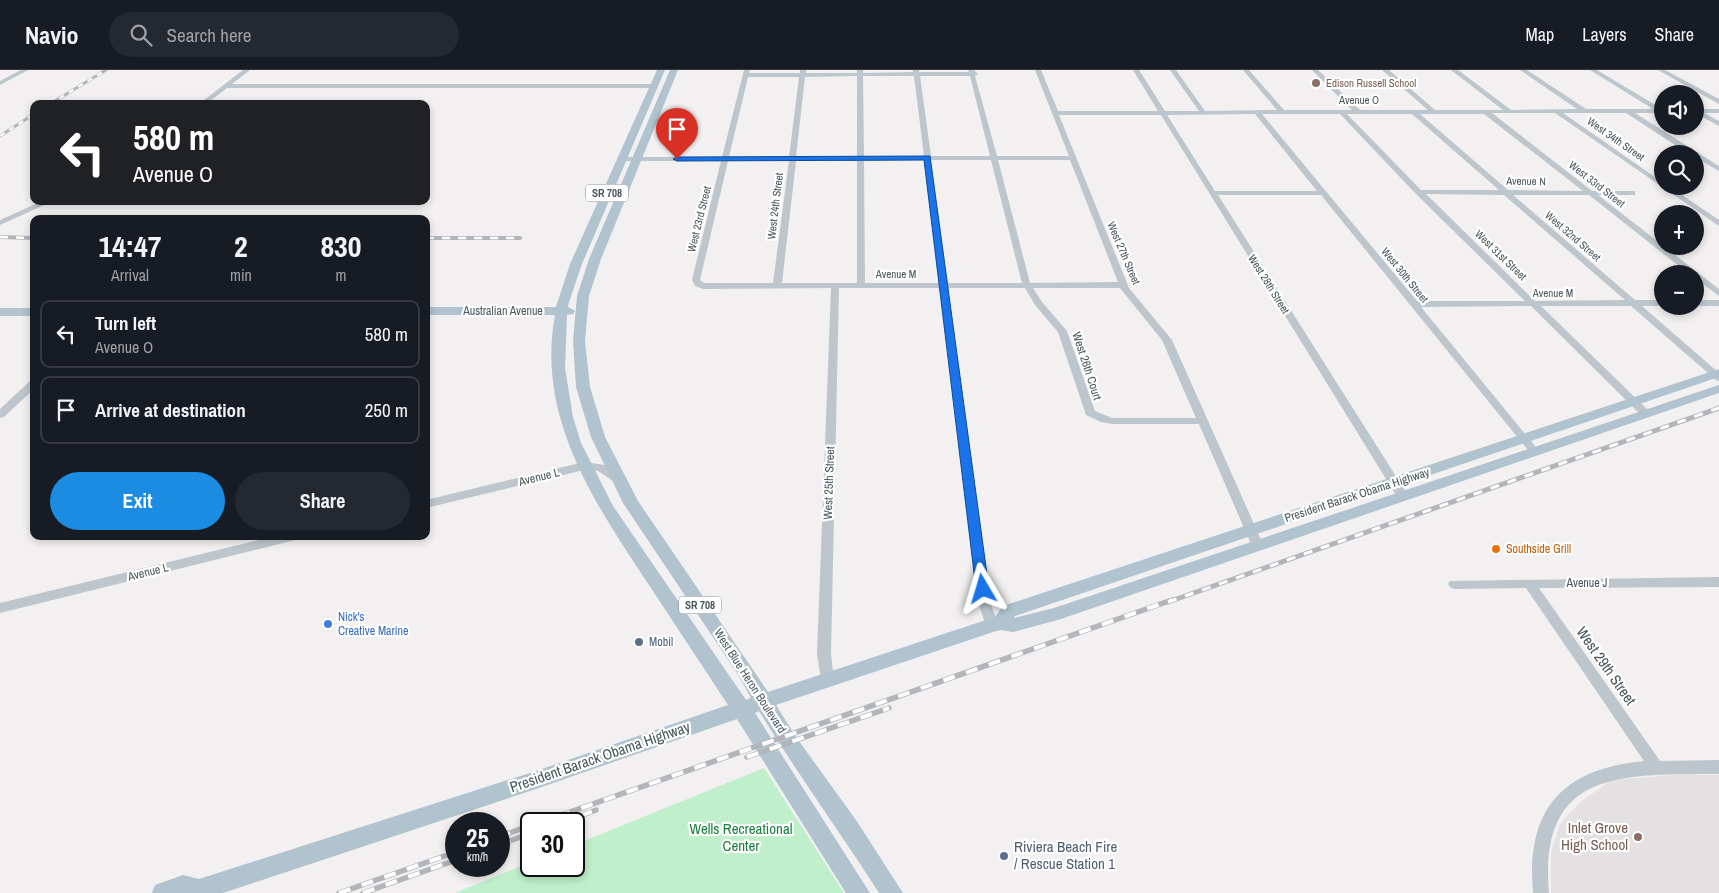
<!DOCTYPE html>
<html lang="en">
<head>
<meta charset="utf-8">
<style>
  body { margin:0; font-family:"Archivo Narrow",sans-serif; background:#242831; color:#f1f3f6; height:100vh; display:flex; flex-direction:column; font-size:19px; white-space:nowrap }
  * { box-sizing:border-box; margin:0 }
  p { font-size:16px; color:#9ea1a6 }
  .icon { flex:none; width:28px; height:28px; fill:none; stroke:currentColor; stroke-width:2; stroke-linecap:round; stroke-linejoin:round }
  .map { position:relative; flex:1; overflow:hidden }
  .details { position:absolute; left:30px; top:145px; width:400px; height:325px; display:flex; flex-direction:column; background:#171b24; border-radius:10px; box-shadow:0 2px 8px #0003 }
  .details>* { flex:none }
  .hud { position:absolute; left:30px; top:30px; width:400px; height:105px; border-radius:10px; box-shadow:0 2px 8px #0003; background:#202124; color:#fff; overflow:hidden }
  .buttons { position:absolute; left:1654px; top:15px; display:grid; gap:10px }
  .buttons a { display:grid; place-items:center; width:50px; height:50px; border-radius:50%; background:#171b24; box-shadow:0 2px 8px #0003; font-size:25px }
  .speed { position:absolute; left:445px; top:742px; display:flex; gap:10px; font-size:25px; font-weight:700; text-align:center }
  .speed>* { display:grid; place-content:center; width:65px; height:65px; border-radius:50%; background:#171b24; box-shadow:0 2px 8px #0003; line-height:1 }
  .speed small { font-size:12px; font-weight:400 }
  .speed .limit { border:2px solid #111; border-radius:8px; background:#fff; color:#111 }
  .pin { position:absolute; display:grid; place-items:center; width:42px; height:42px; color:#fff; margin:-51px -21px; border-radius:50% 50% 50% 0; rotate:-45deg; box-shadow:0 0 5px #0007 }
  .pin .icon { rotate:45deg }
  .me { position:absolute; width:55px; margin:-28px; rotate:353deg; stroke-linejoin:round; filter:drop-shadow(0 0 4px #0008) }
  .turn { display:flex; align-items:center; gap:18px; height:105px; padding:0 20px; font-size:22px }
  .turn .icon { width:65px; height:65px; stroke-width:2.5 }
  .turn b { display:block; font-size:35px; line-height:42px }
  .eta { display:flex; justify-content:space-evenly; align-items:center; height:85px; text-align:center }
  .eta b { font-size:30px; font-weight:700; line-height:35px }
  .button { display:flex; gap:10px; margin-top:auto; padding:10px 20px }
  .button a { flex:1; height:58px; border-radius:30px; background:#1b8ce1; color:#fff; font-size:20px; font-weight:700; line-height:58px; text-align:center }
  .button a+a { background:#242831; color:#f1f3f6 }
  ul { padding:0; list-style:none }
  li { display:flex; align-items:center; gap:15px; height:68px; margin:0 10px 8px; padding:0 10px; border:2px solid #363941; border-radius:10px }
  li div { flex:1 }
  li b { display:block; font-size:19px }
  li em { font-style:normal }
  header { display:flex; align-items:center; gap:30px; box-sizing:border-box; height:70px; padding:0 25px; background:#171b24; border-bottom:1px solid #363941 }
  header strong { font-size:24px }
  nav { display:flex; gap:28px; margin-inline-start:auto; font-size:18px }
  .search { width:350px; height:45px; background:#242831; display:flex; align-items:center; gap:12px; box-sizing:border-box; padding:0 18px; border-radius:28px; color:#9ea1a6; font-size:19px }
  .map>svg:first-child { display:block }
  .education { fill:#e3e1e2 }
  .green { fill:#bfefcb }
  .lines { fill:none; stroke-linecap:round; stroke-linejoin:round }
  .minor { fill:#bcc6cc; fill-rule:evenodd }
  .major { fill:#b0c3ce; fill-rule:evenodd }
  .rail-far3-casing { stroke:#b2b6ba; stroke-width:3 }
  .rail-far2-casing { stroke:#b2b6ba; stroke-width:4 }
  .rail-far1-casing { stroke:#b2b6ba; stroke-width:5 }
  .rail-casing { stroke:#b2b6ba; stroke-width:5.5 }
  .rail-far3 { stroke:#fff; stroke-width:2; stroke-dasharray:5.5; stroke-linecap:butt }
  .rail-far2 { stroke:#fff; stroke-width:2.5; stroke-dasharray:8; stroke-linecap:butt }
  .rail-far1 { stroke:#fff; stroke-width:3; stroke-dasharray:9; stroke-linecap:butt }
  .rail { stroke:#fff; stroke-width:4; stroke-dasharray:12; stroke-linecap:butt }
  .route { fill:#1a73e8; stroke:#114b97 }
  .education-dot { fill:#8d6e63; stroke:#fff; stroke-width:2 }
  .food-dot { fill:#e8710a; stroke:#fff; stroke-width:2 }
  .shop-dot { fill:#3f7fe0; stroke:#fff; stroke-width:2 }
  .service-dot { fill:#5c6f8a; stroke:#fff; stroke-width:2 }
  .labels { text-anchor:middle; stroke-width:4.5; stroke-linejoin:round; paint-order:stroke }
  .far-education-label { font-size:11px; fill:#785e54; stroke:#fff; text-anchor:start }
  .far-street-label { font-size:11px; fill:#48565d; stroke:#fff }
  .shield { fill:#fff; stroke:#7f898e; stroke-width:1 }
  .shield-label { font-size:11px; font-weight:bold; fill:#48565d }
  .street-label { font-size:12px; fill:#48565d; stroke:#fff }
  .food-label { font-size:12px; fill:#c56008; stroke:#fff; text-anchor:start }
  .shop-label { font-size:12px; fill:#366cbe; stroke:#fff; text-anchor:start }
  .service-label { font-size:12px; fill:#4e5e75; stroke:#fff; text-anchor:start }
  .near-street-label { font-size:15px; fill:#48565d; stroke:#fff }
  .near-education-label { font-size:15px; fill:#785e54; stroke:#fff; text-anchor:end }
  .near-park-label { font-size:15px; fill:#187f3e; stroke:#fff }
  .near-service-label { font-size:15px; fill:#4e5e75; stroke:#fff; text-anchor:start }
</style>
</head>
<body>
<header>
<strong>Navio</strong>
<div class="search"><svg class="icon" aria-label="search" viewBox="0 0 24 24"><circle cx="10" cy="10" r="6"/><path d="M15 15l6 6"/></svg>Search here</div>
<nav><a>Map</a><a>Layers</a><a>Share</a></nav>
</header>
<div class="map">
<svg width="1719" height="823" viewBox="0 0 1719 823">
  <rect width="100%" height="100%" fill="#f2f0f0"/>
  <!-- education -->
  <path class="education" d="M1676,705H1719V823H1551V783L1560,754L1583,730L1612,710Z"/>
  <!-- green -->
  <path class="green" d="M764,698L844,823H455L531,792V796H574V775Z"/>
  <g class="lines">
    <!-- minor -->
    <path class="minor" d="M21,0H28L0,15V11Z
      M243,0H250L232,14H653L656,16L653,18H227L206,34H199Z
      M744,0H750L749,3H800V0H806V3H857V0H863V3L913,2V0H919V2H969L968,0H974L978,4L975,6L997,86H1069L1035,0H1041L1058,41H1158L1133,0H1139L1165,41H1199L1170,0H1176L1205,41L1277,40L1243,0H1249L1284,40H1352L1312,0H1318L1360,40H1428L1382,0H1389L1435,40H1503L1451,0H1458L1511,40L1577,39L1520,0H1527L1586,39H1653L1590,0H1597L1662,39V43H1635L1719,96V101L1695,87V84H1689L1626,43H1563L1662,112V116H1669L1719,150V156L1555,43H1492L1592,121H1635V125H1598L1719,219V226L1695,208V204H1689L1589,125H1513L1635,230H1662V236H1642L1719,303V311L1716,310L1631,236H1541L1650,342L1651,344L1646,347L1642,346L1531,236L1421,237L1540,382L1539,384H1531L1321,125H1218L1409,427L1407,430H1399L1161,45H1059L1129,218L1172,270L1263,474L1261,477H1253L1251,474L1199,354H1112L1101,352L1086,345L1058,262L1035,235L1025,218H948L991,535L999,555L997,559L992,560L987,559L979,535L940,218H839L831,584L834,611L832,615L827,617L822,615L817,584L831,218L703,219L695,216L692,210L721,91H621L617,89L621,87H722ZM857,6V86L796,87L805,7ZM863,6H914L924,86H864ZM920,6H970L990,86H931ZM748,7H799L789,87H729ZM1255,44L1317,121H1215L1167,45ZM1262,44H1340L1416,124L1525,231H1417ZM1347,44H1412L1499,120H1421ZM1420,44H1484L1583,121L1508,120ZM924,90L939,213H865L864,91ZM931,90H991L1022,213H948ZM998,90H1070L1118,212L1030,213ZM728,91H789L773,213H704L700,210ZM796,91H857V213H782ZM1426,124L1504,125L1625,230L1535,231ZM1033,218H1120L1162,270L1196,348H1112L1095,341L1067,261L1042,232Z
      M1658,0H1665L1719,29V34Z
      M1695,39H1719V43H1704L1719,51V56L1695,43Z
      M42,131H53L0,155V150Z
      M1695,230H1719V236H1695Z
      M34,310V319L4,347L0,348V339L30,311Z
      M584,392L605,395L625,411L619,415L598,401L584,400L426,438V430Z
      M276,466H301L295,470L0,543V533Z
      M1719,507V517L1539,518L1660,691L1719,690V704C1625,705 1538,697 1549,823H1533C1526,740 1561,699 1644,691L1526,518L1454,519L1450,517L1448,514L1450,511Z"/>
    <!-- major -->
    <path class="major" d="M657,0H665L582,194L569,232L568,237L575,241L573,244L567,245L565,298L573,347L581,373L613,436L746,630L751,628L739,606L623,433L591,367L576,317L573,271L577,226L589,189L670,0H678L601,189L589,226L585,271L590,317L605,367L638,431L768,622L995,547L1003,536L1719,299V307L1015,546L1014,548L1054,538L1719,315V323L1061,549L1013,562L1001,560L993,562L776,635L796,667L856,750L903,823H879C840,762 797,703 759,641L755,643L870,823H846L737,649L533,720L223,823H152L155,815L183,805L199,809L533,702L728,635C701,594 674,553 647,512C594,432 536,347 555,245H426V237H556L570,194Z
      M0,238H34V246H0Z"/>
    <!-- rail-far3 casing -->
    <g class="rail-far3-casing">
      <path id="rail-far3" d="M50,34L106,0
        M0,66L34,44"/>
    </g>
    <!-- rail-far2 casing -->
    <g class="rail-far2-casing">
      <path id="rail-far2" d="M0,167L34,168
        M426,168H520"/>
    </g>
    <!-- rail-far1 casing -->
    <g class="rail-far1-casing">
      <path id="rail-far1" d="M1168,532L1719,338"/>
    </g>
    <!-- rail casing -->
    <g class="rail-casing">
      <path id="rail" d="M747,687L889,638
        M536,754L1172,530
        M558,754L596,740
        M499,767L531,755
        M499,775L531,763
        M339,823L456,782
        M363,823L456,790"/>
    </g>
    <!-- rail-far3 -->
    <use href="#rail-far3" class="rail-far3"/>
    <!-- rail-far2 -->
    <use href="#rail-far2" class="rail-far2"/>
    <!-- rail-far1 -->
    <use href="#rail-far1" class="rail-far1"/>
    <!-- rail -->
    <use href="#rail" class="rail"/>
  </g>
  <!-- route -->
  <path class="route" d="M930,86L989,519L987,522H978L976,519L924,90L677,91L673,89L677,87Z"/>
  <!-- markers -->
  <g class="education-dot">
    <circle cx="1316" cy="13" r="5"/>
    <circle cx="1638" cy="767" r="5"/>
  </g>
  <circle class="food-dot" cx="1496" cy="479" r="5"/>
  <circle class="shop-dot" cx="328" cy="554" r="5"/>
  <g class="service-dot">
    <circle cx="639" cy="572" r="5"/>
    <circle cx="1004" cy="786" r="5"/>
  </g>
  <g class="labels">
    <!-- far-education labels -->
    <g class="far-education-label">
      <text x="1326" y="17">Edison Russell School</text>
    </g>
    <!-- far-street labels -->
    <g class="far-street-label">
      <text x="1359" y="34">Avenue O</text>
      <text transform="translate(1616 69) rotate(35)" y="4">West 34th Street</text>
      <text transform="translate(1526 111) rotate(1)" y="4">Avenue N</text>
      <text transform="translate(1597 114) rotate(38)" y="4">West 33rd Street</text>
      <text transform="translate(775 136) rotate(-83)" y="4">West 24th Street</text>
      <text transform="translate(699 149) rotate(-76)" y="4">West 23rd Street</text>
      <text transform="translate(1573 166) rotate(41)" y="4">West 32nd Street</text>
      <text transform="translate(1124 183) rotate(67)" y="4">West 27th Street</text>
      <text transform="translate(1501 185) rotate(44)" y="4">West 31st Street</text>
      <text x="896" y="208">Avenue M</text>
      <text transform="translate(1405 205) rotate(51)" y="4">West 30th Street</text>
      <text transform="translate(1269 214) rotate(58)" y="4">West 28th Street</text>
      <text x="1553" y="227">Avenue M</text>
    </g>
    <!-- shield labels -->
    <g class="shield">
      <rect x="586" y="114.5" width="42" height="17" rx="4"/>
      <rect x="679" y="526.5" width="42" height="17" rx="4"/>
    </g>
    <g class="shield-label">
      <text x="607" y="127">SR 708</text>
      <text x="700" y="539">SR 708</text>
    </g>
    <!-- street labels -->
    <g class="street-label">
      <text x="503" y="245">Australian Avenue</text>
      <text transform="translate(1087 296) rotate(72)" y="4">West 26th Court</text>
      <text transform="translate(539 407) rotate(-14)" y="4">Avenue L</text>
      <text transform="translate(829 413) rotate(-88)" y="4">West 25th Street</text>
      <text transform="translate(1357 425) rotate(-18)" y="4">President Barack Obama Highway</text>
      <text transform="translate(148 502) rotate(-14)" y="4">Avenue L</text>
      <text x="1587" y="517">Avenue J</text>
      <text transform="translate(750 611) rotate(57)" y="4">West Blue Heron Boulevard</text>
    </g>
    <!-- food labels -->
    <g class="food-label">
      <text x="1506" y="483">Southside Grill</text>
    </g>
    <!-- shop labels -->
    <g class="shop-label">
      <text x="338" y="551">Nick's<tspan x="338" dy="14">Creative Marine</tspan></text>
    </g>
    <!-- service labels -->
    <g class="service-label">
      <text x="649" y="576">Mobil</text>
    </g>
    <!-- near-street labels -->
    <g class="near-street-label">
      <text transform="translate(1606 596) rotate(55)" y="5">West 29th Street</text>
      <text transform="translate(600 687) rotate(-19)" y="5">President Barack Obama Highway</text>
    </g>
    <!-- near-education labels -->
    <g class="near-education-label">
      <text x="1628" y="763">Inlet Grove<tspan x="1628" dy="17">High School</tspan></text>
    </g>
    <!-- near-park labels -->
    <g class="near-park-label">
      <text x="741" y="764">Wells Recreational<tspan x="741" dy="17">Center</tspan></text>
    </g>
    <!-- near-service labels -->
    <g class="near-service-label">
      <text x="1014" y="782">Riviera Beach Fire<tspan x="1014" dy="17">/ Rescue Station 1</tspan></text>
    </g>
  </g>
</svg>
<div class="buttons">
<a><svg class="icon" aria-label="sound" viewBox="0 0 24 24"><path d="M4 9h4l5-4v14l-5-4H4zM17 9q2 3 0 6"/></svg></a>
<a><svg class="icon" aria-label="search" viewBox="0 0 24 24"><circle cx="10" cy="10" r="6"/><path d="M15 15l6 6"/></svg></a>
<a>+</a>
<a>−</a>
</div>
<div class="speed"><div>25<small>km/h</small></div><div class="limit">30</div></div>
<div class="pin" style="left:677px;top:89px;background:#d93025"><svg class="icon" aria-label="arrive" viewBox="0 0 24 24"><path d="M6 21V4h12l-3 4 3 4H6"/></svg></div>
<svg class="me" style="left:983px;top:519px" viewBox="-20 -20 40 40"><path d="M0-17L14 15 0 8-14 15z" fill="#1a73e8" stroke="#fff" stroke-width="4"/></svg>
<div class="hud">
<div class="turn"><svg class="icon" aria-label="left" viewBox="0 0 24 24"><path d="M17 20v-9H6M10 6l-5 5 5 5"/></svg><div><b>580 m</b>Avenue O</div></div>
</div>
<section class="details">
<div class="eta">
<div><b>14:47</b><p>Arrival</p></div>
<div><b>2</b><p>min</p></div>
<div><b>830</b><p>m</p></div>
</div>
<ul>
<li><svg class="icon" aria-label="left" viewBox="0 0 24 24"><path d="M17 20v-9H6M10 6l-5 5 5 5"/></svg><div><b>Turn left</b><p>Avenue O</p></div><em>580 m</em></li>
<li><svg class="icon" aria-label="arrive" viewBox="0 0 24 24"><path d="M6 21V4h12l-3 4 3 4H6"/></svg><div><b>Arrive at destination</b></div><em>250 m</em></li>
</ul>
<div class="button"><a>Exit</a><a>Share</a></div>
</section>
</div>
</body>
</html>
